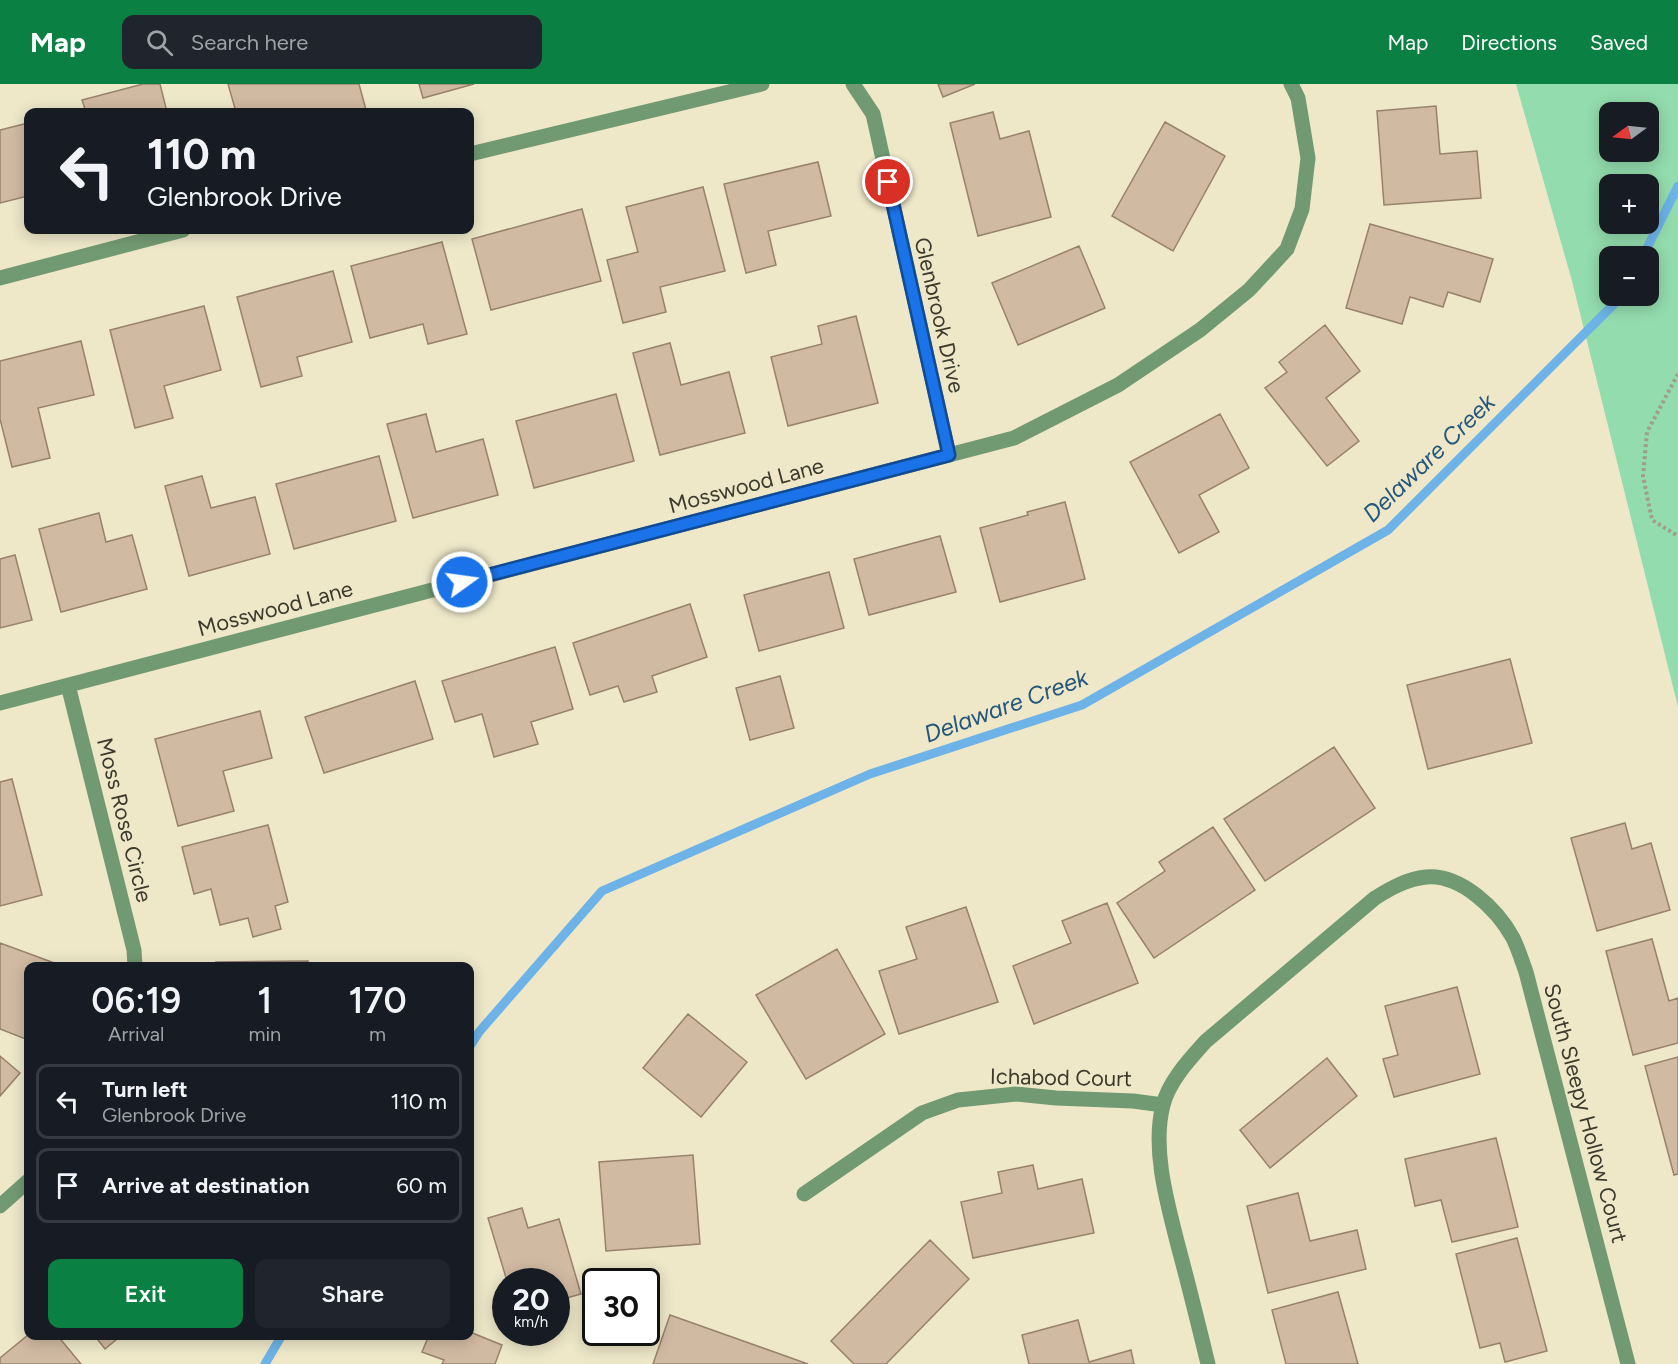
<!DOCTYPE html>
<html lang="en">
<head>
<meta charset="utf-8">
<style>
  body { margin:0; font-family:Figtree,sans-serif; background:#20242c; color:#f1f3f6; height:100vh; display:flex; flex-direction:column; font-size:22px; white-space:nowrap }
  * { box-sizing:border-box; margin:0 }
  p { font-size:20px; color:#9ea1a6 }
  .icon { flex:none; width:33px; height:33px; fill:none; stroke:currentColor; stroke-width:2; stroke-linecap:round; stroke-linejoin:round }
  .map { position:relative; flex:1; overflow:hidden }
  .drawer { position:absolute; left:24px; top:878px; width:450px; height:378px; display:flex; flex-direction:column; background:#171b24; border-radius:12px; box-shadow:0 3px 15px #0003 }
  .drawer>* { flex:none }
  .hud { position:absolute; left:24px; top:24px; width:450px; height:126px; border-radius:12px; box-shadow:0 3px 15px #0003; background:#171b24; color:#f1f3f6; overflow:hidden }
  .needle { width:39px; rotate:255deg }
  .controls { position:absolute; left:1599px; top:18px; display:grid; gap:12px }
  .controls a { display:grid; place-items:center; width:60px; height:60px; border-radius:12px; background:#171b24; box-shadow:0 3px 15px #0003; font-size:30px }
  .speed { position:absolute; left:492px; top:1184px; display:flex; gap:12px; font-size:30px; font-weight:700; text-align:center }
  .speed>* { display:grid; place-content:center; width:78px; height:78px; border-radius:50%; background:#171b24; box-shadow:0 3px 15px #0003; line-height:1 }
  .speed small { font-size:15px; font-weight:400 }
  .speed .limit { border:3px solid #111; border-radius:9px; background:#fff; color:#111 }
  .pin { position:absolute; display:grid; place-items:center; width:51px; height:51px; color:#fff; margin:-26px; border:3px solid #fff; border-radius:50%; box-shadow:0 2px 6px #0007 }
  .me { position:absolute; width:66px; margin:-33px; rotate:76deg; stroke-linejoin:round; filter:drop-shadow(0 0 4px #0008) }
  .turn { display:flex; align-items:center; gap:21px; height:126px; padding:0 24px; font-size:27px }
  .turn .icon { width:78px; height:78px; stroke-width:2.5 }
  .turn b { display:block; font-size:42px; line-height:51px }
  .eta { display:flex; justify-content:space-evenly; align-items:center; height:102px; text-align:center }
  .eta b { font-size:36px; font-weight:600; line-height:42px }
  .button { display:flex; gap:12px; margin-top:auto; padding:12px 24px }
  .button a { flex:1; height:69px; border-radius:12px; background:#0b8043; color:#fff; font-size:24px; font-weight:600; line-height:69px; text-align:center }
  .button a+a { background:#20242c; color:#f1f3f6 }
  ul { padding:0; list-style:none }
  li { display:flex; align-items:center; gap:18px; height:75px; margin:0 12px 9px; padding:0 12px; border:3px solid #363941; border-radius:12px }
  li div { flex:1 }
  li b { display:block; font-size:22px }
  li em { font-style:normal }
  header { display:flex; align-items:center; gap:36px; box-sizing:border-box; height:84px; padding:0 30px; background:#0b8043; color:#fff }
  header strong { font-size:28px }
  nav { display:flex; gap:33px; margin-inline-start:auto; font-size:21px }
  .search { width:420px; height:54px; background:#20242c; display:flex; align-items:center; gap:15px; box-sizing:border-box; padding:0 21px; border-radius:12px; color:#9ea1a6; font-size:22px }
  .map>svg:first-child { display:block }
  .green { fill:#93dcad; fill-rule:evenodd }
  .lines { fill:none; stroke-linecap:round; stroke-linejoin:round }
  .stream { stroke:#6db3e7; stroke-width:9 }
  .building { fill:#d1baa2; stroke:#97826c; stroke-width:1.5 }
  .path { stroke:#a19d86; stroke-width:4; stroke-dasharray:3 3; stroke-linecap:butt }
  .minor { stroke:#729a72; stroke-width:15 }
  .route-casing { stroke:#114b97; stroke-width:15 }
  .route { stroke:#1a73e8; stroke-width:10 }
  .labels { text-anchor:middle; stroke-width:4.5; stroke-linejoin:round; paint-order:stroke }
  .street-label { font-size:22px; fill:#3c3a2d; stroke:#eee8c9 }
  .water-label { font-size:24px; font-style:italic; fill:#24577b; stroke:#eee8c9 }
</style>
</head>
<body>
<header>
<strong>Map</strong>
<div class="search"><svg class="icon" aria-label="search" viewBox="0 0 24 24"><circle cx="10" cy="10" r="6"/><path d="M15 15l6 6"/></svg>Search here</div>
<nav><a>Map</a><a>Directions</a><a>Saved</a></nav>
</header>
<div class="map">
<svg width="1678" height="1280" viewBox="0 0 1678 1280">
  <rect width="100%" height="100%" fill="#eee8c9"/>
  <!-- green -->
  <path class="green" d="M1516,0H1678V623L1572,197ZM1610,28H1648V68H1610ZM1610,100H1648V140H1610ZM1610,172H1648V212H1610Z"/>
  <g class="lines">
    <!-- stream -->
    <path class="stream" d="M1643,172L1678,102
      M470,962L479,948L602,807L870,690L1082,621L1388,446L1622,212
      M265,1280L282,1251"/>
  </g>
  <!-- building -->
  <path class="building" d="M143,0H160L167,28H86L82,16Z
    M228,0H359L366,26L357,28H236Z
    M419,0H474L423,14Z
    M938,0H975L943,13Z
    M1436,22L1440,70L1477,67L1481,114L1384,121L1377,27Z
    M993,28L1000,55L1029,47L1051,133L978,152L950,39Z
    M1165,38L1225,72L1173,167L1112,132Z
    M28,39V112L0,119V46Z
    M818,78L831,132L768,147L776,181L746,189L724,100Z
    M703,103L725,187L660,203L666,228L623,239L607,176L638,168L626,123Z
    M582,125L601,197L491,226L472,155Z
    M1370,140L1493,175L1480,218L1448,208L1443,223L1410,213L1402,240L1346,224Z
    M442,158L467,250L428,260L423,240L370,254L351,182Z
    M1079,162L1105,224L1018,261L992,199Z
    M333,187L352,258L297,273L302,292L261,303L237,213Z
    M204,222L221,286L164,302L173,334L135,344L110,246Z
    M856,232L878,319L788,342L771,273L822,260L818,242Z
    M1325,241L1360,287L1326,314L1359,357L1327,382L1265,304L1287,288L1279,278Z
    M81,257L94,311L38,324L50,374L12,383L0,335V277Z
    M670,259L681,301L729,288L745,349L660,371L633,269Z
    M616,310L634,377L534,404L516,337Z
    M426,330L436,368L483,355L498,411L413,434L387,340Z
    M1220,330L1249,384L1199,411L1219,448L1179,469L1130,378Z
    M379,372L396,437L294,465L276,400Z
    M202,392L211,424L255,413L270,470L189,492L165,402Z
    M1065,418L1085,495L1000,518L980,444L1028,431L1027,428Z
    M99,429L106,458L132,451L147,505L61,528L39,445Z
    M940,452L956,508L869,531L854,475Z
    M15,471L32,536L0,544V475Z
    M829,488L844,544L759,567L744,511Z
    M690,520L707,573L652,592L657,608L624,618L618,602L590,611L573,559Z
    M555,563L573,625L531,638L538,660L494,673L482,630L455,638L442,597Z
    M1510,575L1532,659L1428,685L1407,601Z
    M780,592L794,644L750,656L736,604Z
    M415,597L433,655L324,689L305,633Z
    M260,627L272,674L223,687L234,727L178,742L155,655Z
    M1334,663L1375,724L1265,797L1224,735Z
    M12,695L42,811L0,822V698Z
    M1625,739L1632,765L1651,759L1670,826L1597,847L1571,754Z
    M268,741L288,818L275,822L281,845L253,853L248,834L220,841L211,805L194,810L182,763Z
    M1213,743L1255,806L1154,874L1117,819L1165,787L1159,778Z
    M1107,819L1138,899L1034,940L1013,882L1071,859L1062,837Z
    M966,823L998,918L899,950L879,887L917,875L906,843Z
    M1652,855L1669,917L1678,914V959L1633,971L1606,867Z
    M0,859L57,880L56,882H28V956L0,945Z
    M837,865L885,950L806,995L756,911Z
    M308,877L309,882H216V878Z
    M1457,903L1480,990L1394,1013L1383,975L1398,971L1385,922Z
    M688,930L747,978L701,1033L643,984Z
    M0,972L20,989L0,1012Z
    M1678,973V1090L1674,1091L1645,982Z
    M1327,974L1357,1012L1270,1084L1240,1046Z
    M1496,1054L1518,1143L1452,1158L1441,1116L1415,1122L1405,1075Z
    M693,1071L700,1160L606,1167L599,1078Z
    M1033,1081L1038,1105L1082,1095L1094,1149L973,1174L961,1118L1002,1109L998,1088Z
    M1298,1109L1310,1157L1357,1146L1366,1185L1268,1209L1247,1122Z
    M522,1124L528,1144L559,1135L581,1210L556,1217V1197H507L488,1134Z
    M1517,1154L1547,1267L1505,1278L1500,1259L1480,1264L1456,1170Z
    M930,1156L969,1195L886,1280H854L831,1257Z
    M1338,1208L1358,1280H1286L1272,1226Z
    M670,1231L808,1280H653Z
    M1078,1236L1089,1278L1131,1266L1134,1280H1029L1022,1251Z
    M470,1248L502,1261L495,1280H442L444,1276L422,1268L429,1251H470Z
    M28,1251H57L81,1280H0V1274Z
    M94,1251H122L105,1265Z"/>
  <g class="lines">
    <!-- path -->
    <path class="path" d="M1678,290L1647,348L1643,392L1652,436L1678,452"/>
    <!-- minor -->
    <path class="minor" d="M853,0L873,30L949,371
      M470,70L762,0
      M0,194L183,146
      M68,601L134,866L135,882
      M0,619L1014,354L1118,301L1200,246L1249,206L1287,165L1302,125L1308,74L1298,14L1291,0
      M804,1110L922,1029L958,1016L1016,1010L1056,1014L1133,1017L1163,1021
      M0,1122L28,1097
      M1208,1280C1199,1243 1190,1206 1180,1169C1169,1125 1151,1067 1163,1021C1169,997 1189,976 1206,957L1375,814C1391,804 1407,795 1426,793C1461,790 1497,825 1513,854C1518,864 1522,877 1526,888L1628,1280"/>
  </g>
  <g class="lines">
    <!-- route casing -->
    <g class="route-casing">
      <path id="route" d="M462,498L949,371L888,98"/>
    </g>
    <!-- route -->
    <use href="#route" class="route"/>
  </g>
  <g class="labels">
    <!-- street labels -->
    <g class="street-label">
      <text transform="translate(940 231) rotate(77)" y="8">Glenbrook Drive</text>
      <text transform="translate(746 401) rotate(-15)" y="8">Mosswood Lane</text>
      <text transform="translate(275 524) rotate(-15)" y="8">Mosswood Lane</text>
      <text transform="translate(125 736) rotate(76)" y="8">Moss Rose Circle</text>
      <text transform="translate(1061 993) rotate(1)" y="8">Ichabod Court</text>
      <text transform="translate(1586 1029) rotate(75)" y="8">South Sleepy Hollow Court</text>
    </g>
    <!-- water labels -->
    <g class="water-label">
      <text transform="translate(1429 374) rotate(-44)" y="8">Delaware Creek</text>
      <text transform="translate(1006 622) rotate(-20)" y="8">Delaware Creek</text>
    </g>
  </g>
</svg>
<div class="controls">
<a><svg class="needle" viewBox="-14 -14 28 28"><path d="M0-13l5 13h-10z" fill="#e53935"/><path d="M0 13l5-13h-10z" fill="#9ea1a6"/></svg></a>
<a>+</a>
<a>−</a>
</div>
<div class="speed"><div>20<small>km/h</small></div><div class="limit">30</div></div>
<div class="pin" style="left:888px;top:98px;background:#d93025"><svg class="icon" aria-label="arrive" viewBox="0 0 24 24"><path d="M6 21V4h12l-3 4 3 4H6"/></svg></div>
<svg class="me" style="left:462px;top:498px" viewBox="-20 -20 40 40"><circle r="17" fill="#1a73e8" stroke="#fff" stroke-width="3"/><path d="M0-11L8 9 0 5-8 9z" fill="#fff"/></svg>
<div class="hud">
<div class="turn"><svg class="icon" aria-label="left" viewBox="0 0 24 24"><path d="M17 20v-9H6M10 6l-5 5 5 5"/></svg><div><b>110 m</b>Glenbrook Drive</div></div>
</div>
<section class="drawer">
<div class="eta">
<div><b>06:19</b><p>Arrival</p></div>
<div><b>1</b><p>min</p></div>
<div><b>170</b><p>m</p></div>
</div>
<ul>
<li><svg class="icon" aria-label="left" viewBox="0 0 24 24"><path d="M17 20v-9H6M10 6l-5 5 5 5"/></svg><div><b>Turn left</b><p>Glenbrook Drive</p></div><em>110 m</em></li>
<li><svg class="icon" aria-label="arrive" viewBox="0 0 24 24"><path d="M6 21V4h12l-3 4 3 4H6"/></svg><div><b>Arrive at destination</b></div><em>60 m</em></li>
</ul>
<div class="button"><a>Exit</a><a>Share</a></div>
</section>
</div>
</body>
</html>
